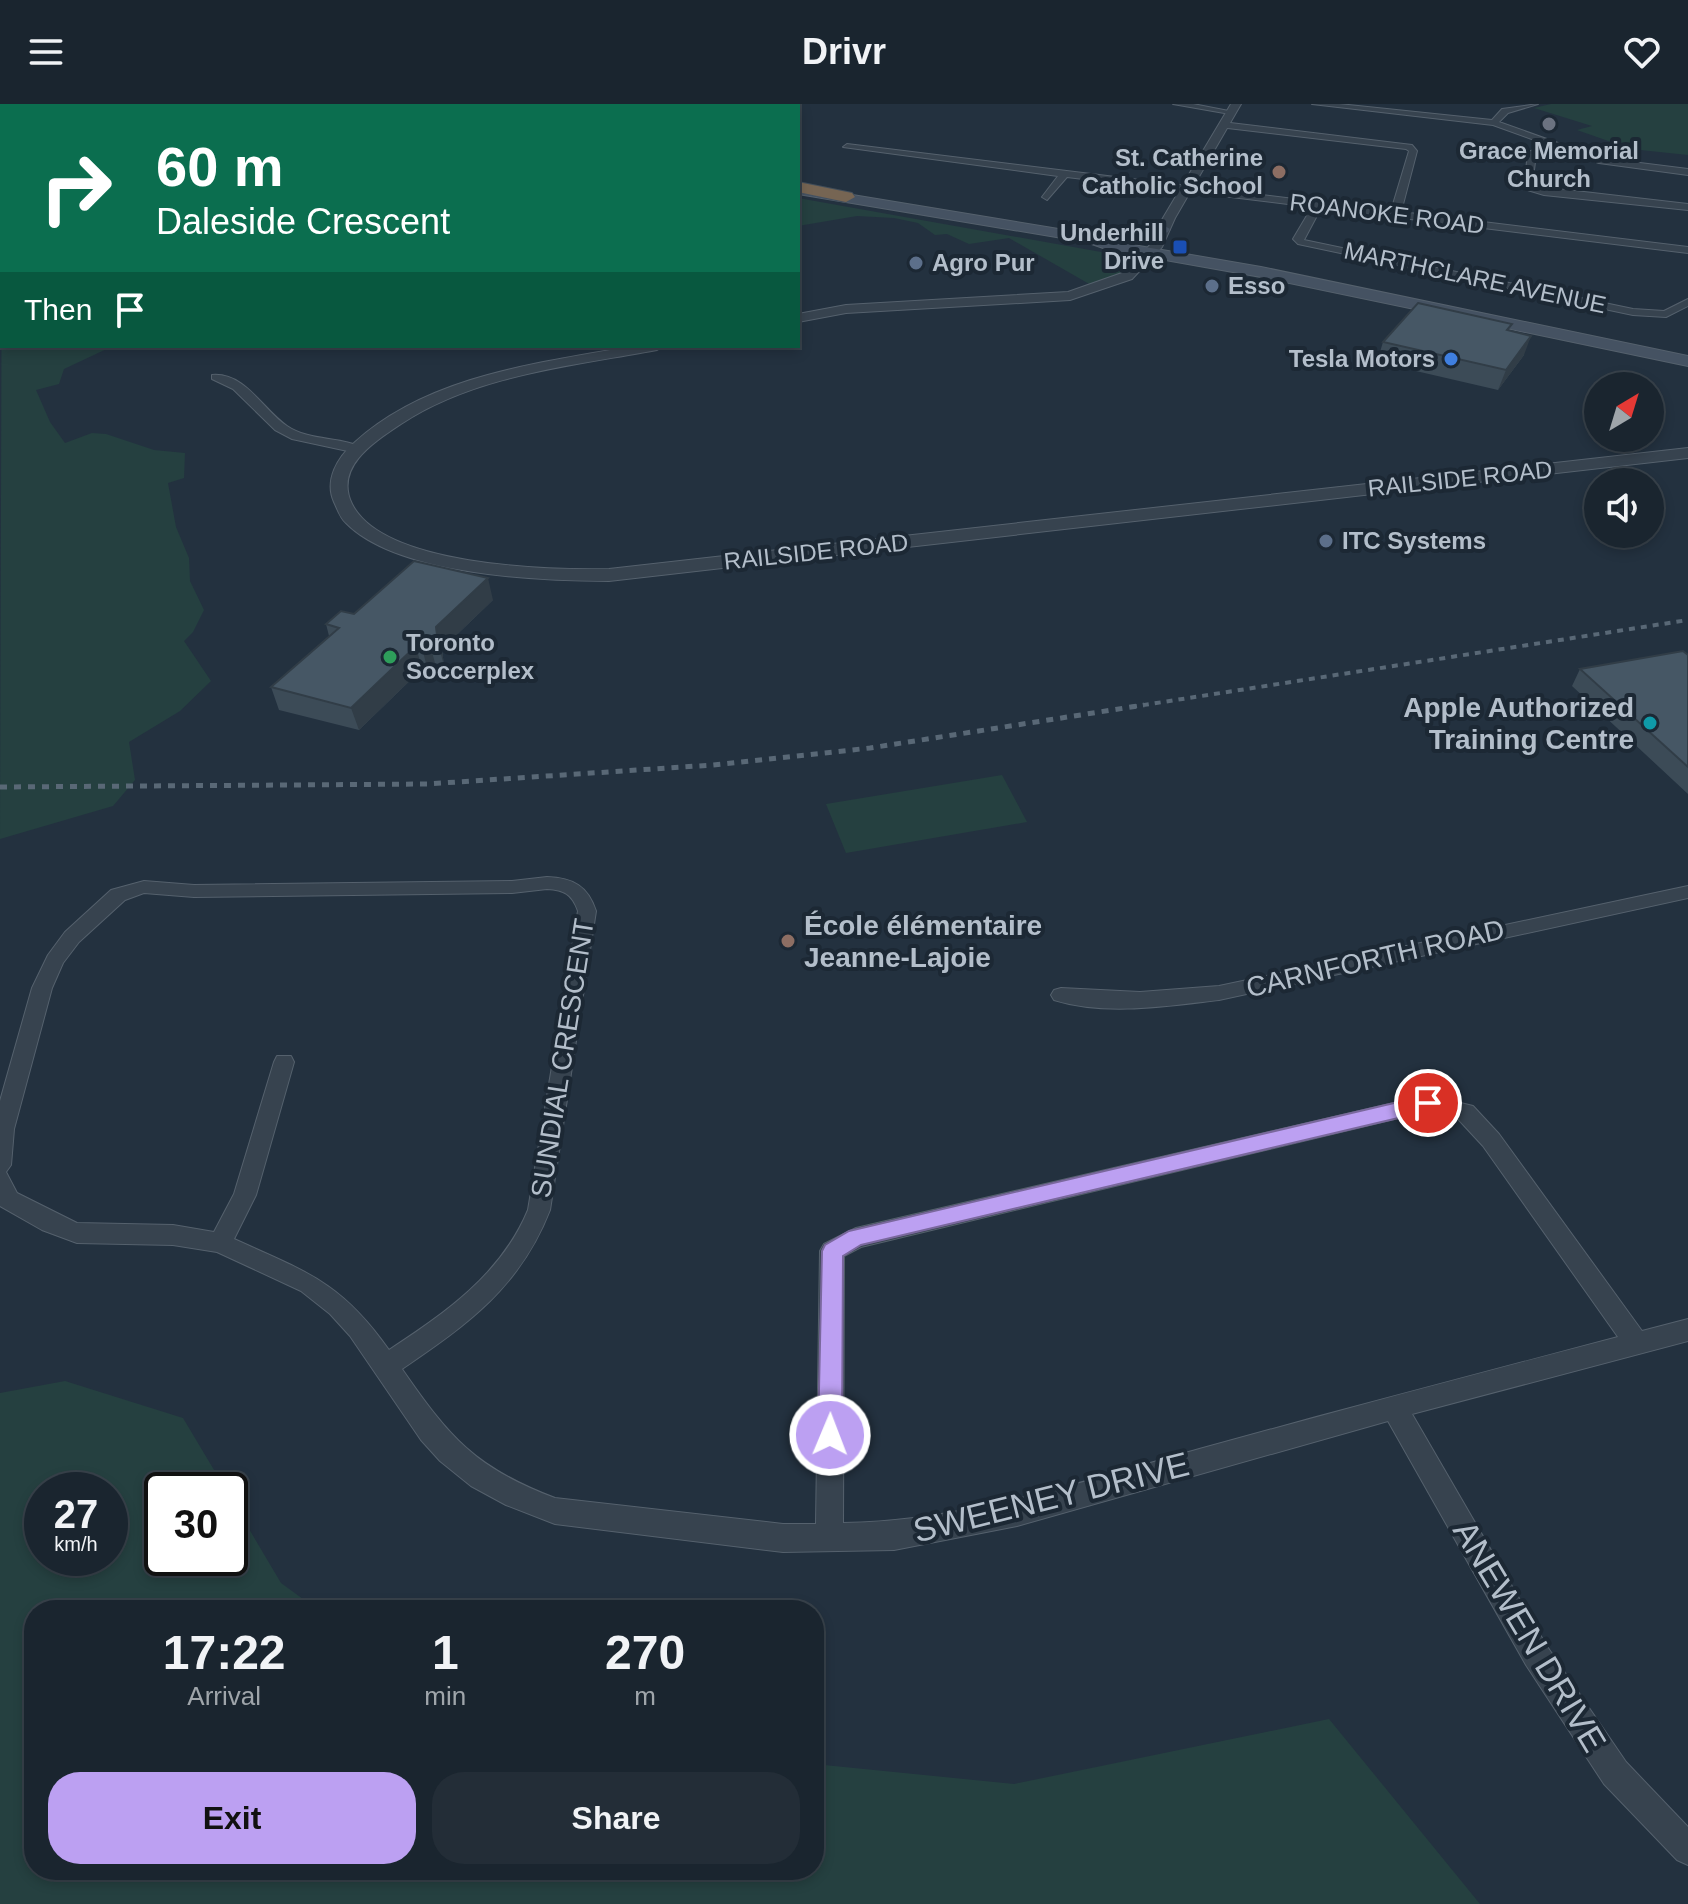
<!DOCTYPE html>
<html lang="en">
<head>
<meta charset="utf-8">
<style>
  body { margin:0; font-family:Arial,sans-serif; background:#232d37; color:#f1f3f6; height:100vh; display:flex; flex-direction:column; font-size:30px; white-space:nowrap }
  * { box-sizing:border-box; margin:0 }
  p { font-size:26px; color:#9fa5aa }
  .icon { flex:none; width:44px; height:44px; fill:none; stroke:currentColor; stroke-width:2; stroke-linecap:round; stroke-linejoin:round }
  .map { position:relative; flex:1; overflow:hidden }
  .drawer { position:absolute; left:24px; top:1496px; width:800px; height:280px; display:flex; flex-direction:column; background:#1a252f; border-radius:32px; box-shadow:0 4px 12px #0003,0 0 0 2px #38424b }
  .drawer>* { flex:none }
  .top-card { position:absolute; left:0px; top:0px; width:800px; height:244px; box-shadow:0 4px 12px #0003,0 0 0 2px #38424b; background:#0b6e4f; color:#fff; overflow:hidden }
  .needle { width:52px; rotate:38deg }
  .buttons { position:absolute; left:1584px; top:268px; display:grid; gap:16px }
  .buttons a { display:grid; place-items:center; width:80px; height:80px; border-radius:50%; background:#1a252f; box-shadow:0 4px 12px #0003,0 0 0 2px #38424b; font-size:40px }
  .speed { position:absolute; left:24px; top:1368px; display:flex; gap:16px; font-size:40px; font-weight:700; text-align:center }
  .speed>* { display:grid; place-content:center; width:104px; height:104px; border-radius:50%; background:#1a252f; box-shadow:0 4px 12px #0003,0 0 0 2px #38424b; line-height:1 }
  .speed small { font-size:20px; font-weight:400 }
  .speed .limit { border:4px solid #111; border-radius:12px; background:#fff; color:#111 }
  .pin { position:absolute; display:grid; place-items:center; width:68px; height:68px; color:#fff; margin:-34px; border:4px solid #fff; border-radius:50%; box-shadow:0 2px 8px #0007 }
  .me { position:absolute; width:88px; margin:-44px; rotate:1deg; stroke-linejoin:round; filter:drop-shadow(0 0 6px #0008) }
  .turn { display:flex; align-items:center; gap:28px; height:168px; padding:0 24px; font-size:36px }
  .turn .icon { width:104px; height:104px; stroke-width:2.5 }
  .turn b { display:block; font-size:56px; line-height:68px }
  .then { display:flex; align-items:center; height:76px; padding:0 24px; background:#0003; gap:16px; font-size:30px }
  .eta { display:flex; justify-content:space-evenly; align-items:center; height:136px; text-align:center }
  .eta b { font-size:48px; font-weight:700; line-height:56px }
  .cta { display:flex; gap:16px; margin-top:auto; padding:16px 24px }
  .cta a { flex:1; height:92px; border-radius:32px; background:#bca0f2; color:#111; font-size:32px; font-weight:700; line-height:92px; text-align:center }
  .cta a+a { background:#232d37; color:#f1f3f6 }
  header { display:flex; justify-content:space-between; align-items:center; height:104px; padding:0 24px; background:#1a252f; font-size:36px; font-weight:700 }
  .map>svg:first-child { display:block }
  .green { fill:#254040; fill-rule:evenodd }
  .lines { fill:none; stroke-linecap:round; stroke-linejoin:round }
  .minor-casing { stroke:#55616d; stroke-width:2 }
  .tertiary-casing { stroke:#55616d; stroke-width:2 }
  .secondary-casing { stroke:#55616d; stroke-width:2 }
  .motorway-casing { stroke:#424e5a; stroke-width:2 }
  .minor { fill:#37434f; fill-rule:evenodd }
  .tertiary { fill:#37434f; fill-rule:evenodd }
  .secondary { fill:#455262; fill-rule:evenodd }
  .motorway { fill:#766553; fill-rule:evenodd }
  .rail-far2 { stroke:#596876; stroke-width:3; stroke-dasharray:4 4; stroke-linecap:butt }
  .rail-far1 { stroke:#596876; stroke-width:4; stroke-dasharray:6 6; stroke-linecap:butt }
  .rail { stroke:#596876; stroke-width:5; stroke-dasharray:7 7; stroke-linecap:butt }
  .secondary-bridge-casing { stroke:#55616d; stroke-width:15; stroke-linecap:butt }
  .secondary-bridge { stroke:#455262; stroke-width:14 }
  .wall { fill:#3c4b57 }
  .shaded-wall { fill:#313d47 }
  .building { fill:#465765; stroke:#313d47; stroke-width:2 }
  .route { fill:#bca0f2; stroke:#7a689d; stroke-width:2 }
  .worship-dot { fill:#6b7280; stroke:#1c2834; stroke-width:3 }
  .education-dot { fill:#8d6e63; stroke:#1c2834; stroke-width:3 }
  .transit-dot { fill:#1a4fb4; stroke:#1c2834; stroke-width:3 }
  .service-dot { fill:#5c6f8a; stroke:#1c2834; stroke-width:3 }
  .shop-dot { fill:#3f7fe0; stroke:#1c2834; stroke-width:3 }
  .leisure-dot { fill:#2e9e5b; stroke:#1c2834; stroke-width:3 }
  .culture-dot { fill:#0f9aa8; stroke:#1c2834; stroke-width:3 }
  .labels { text-anchor:middle; stroke-width:8; stroke-linejoin:round; paint-order:stroke }
  .far-poi-label { font-size:24px; font-weight:bold; fill:#b3beca; stroke:#1c2834; text-anchor:start }
  .far-street-label { font-size:24px; fill:#b3beca; stroke:#1c2834 }
  .poi-label { font-size:28px; font-weight:bold; fill:#b3beca; stroke:#1c2834; text-anchor:end }
  .street-label { font-size:28px; fill:#b3beca; stroke:#1c2834 }
  .near-street-label { font-size:34px; fill:#b3beca; stroke:#1c2834 }
</style>
</head>
<body>
<header><svg class="icon" aria-label="menu" viewBox="0 0 24 24"><path d="M4 6h16M4 12h16M4 18h16"/></svg>Drivr<svg class="icon" aria-label="heart" viewBox="0 0 24 24"><path d="M12 20l-8-8c-3-5 5-10 8-4 3-6 11-1 8 4z"/></svg></header>
<div class="map">
<svg width="1688" height="1800" viewBox="0 0 1688 1800">
  <rect width="100%" height="100%" fill="#23313f"/>
  <!-- green -->
  <path class="green" d="M128,0H775L776,2H126Z
    M1551,0H1688V51L1631,45L1577,26L1592,22L1534,4Z
    M2,52V242H113L64,265L59,280L36,286L50,318L65,339L92,329L106,330L154,346L185,349L184,374L168,379L176,423L189,454L190,477L204,506L193,528L184,537L211,577L180,607L129,638L135,676L113,702L0,735Z
    M798,94L1129,153L1120,170L1091,181L1009,134L969,140L947,130L935,131L918,119L894,114L857,112L798,122Z
    M1002,671L1027,718L846,749L826,700Z
    M65,1277L183,1314L226,1386H162V1454H230V1393L281,1479L318,1506H34V1766H814V1660L1014,1680L1329,1615L1480,1800H0V1289ZM42,1386H110V1454H42Z"/>
  <g class="lines">
    <!-- minor casing -->
    <g class="minor-casing">
      <path id="minor" d="M21,0H33L35,2H23Z
        M1173,0H1193L1234,8L1230,10Z
        M1312,0H1339L1492,16L1502,5L1538,0L1508,9L1499,18L1600,54L1688,65V71L1599,59L1556,44L1536,50L1532,82L1688,100V106L1544,91L1524,85L1528,48L1548,41L1493,21Z
        M1222,18L1412,41L1417,47L1401,108L1688,143V149L1321,104L1304,136L1633,205L1664,207L1688,195V202L1666,213L1633,211L1298,140L1293,135L1312,103L1067,73L1047,96L1042,93L1058,72L843,43L847,40L1391,107L1409,47L1406,45L1219,23Z
        M2,30V36L0,37V31Z
        M212,271C245,268 263,306 287,322C310,338 345,332 363,345L357,349L292,335L275,326L233,285L212,275Z
        M547,773C573,774 588,782 596,807L550,1106C520,1183 468,1220 402,1265C449,1333 475,1364 555,1394L783,1420H816L820,1147L824,1140L856,1124L1428,991L1473,1002L1499,1030L1642,1227L1688,1215V1237L1412,1310L1546,1541L1626,1658L1688,1723V1761L1677,1756L1604,1680L1526,1561L1388,1317L1017,1422L894,1446L783,1448L555,1420L506,1401L471,1382L440,1357L421,1336L350,1232L330,1210L301,1187L217,1148L173,1141L77,1139L42,1126L0,1102V997L32,884L48,851L65,828L111,786L144,777L194,781L512,777ZM547,785C564,786 572,790 578,807L528,1106C501,1171 445,1209 389,1246C341,1178 307,1168 234,1135L256,1091L294,958L291,952H277L274,958L234,1090L214,1128L173,1121L77,1119L17,1089L6,1068L11,1061L14,1025L52,884L63,859L79,838L125,796L144,789L194,793L512,789ZM1428,1007L1458,1015L1483,1042L1618,1233C1479,1269 1341,1306 1203,1344C1085,1377 966,1417 843,1419L844,1152L861,1143Z
        M1688,782V794L1219,896C1167,902 1105,912 1054,896L1051,891L1054,886L1061,884L1140,888L1219,882Z"/>
    </g>
    <!-- tertiary casing -->
    <g class="tertiary-casing">
      <path id="tertiary" d="M1231,0H1241L1175,114L1162,143L1132,175L1070,196L846,209L798,218V210L846,201L1068,188L1122,169L1150,141L1163,114Z
        M633,242H664L657,246C571,262 475,271 401,320C374,338 334,363 352,400C383,462 547,466 609,465L1688,344V354L609,477C539,477 397,471 346,419C340,414 337,404 334,398C324,376 338,353 354,339C428,271 539,259 633,242Z"/>
    </g>
    <!-- secondary casing -->
    <g class="secondary-casing">
      <path id="secondary" d="M798,82L1089,130L1110,137V131L1137,130L1163,121L1170,125L1168,128L1139,138L1110,137L1261,163L1688,252V262L1261,173L1109,146L1086,138L798,90Z"/>
    </g>
    <!-- motorway casing -->
    <g class="motorway-casing">
      <path id="motorway" d="M254,0H297L252,2Z
        M321,0H337L319,2Z
        M467,0H483L465,2Z
        M498,0H518L496,2Z
        M650,0H666L649,2Z
        M747,0H763L745,2Z
        M798,78L852,89L855,93L846,98L798,88Z
        M2,158V170L0,171V159Z"/>
    </g>
    <!-- minor -->
    <use href="#minor" class="minor"/>
    <!-- tertiary -->
    <use href="#tertiary" class="tertiary"/>
    <!-- secondary -->
    <use href="#secondary" class="secondary"/>
    <!-- motorway -->
    <use href="#motorway" class="motorway"/>
    <!-- rail-far2 -->
    <path class="rail-far2" d="M214,2L218,0"/>
    <!-- rail-far1 -->
    <path class="rail-far1" d="M1131,603L1688,516"/>
    <!-- rail -->
    <path class="rail" d="M0,683L427,680L713,661L870,644L1144,601"/>
    <!-- secondary-bridge casing -->
    <g class="secondary-bridge-casing">
      <path id="secondary-bridge" d="M213,0L225,2"/>
    </g>
    <!-- secondary-bridge -->
    <use href="#secondary-bridge" class="secondary-bridge"/>
  </g>
  <!-- wall -->
  <path class="wall" d="M1510,227L1524,251L1498,286L1377,258L1383,238Z
    M493,496L442,545L444,562L435,559L428,567L422,565L359,626L279,606L271,583L329,532L326,520L354,510Z
    M1688,551V690L1572,582L1580,565Z"/>
  <!-- shaded-wall -->
  <path class="shaded-wall" d="M1531,232L1524,251L1498,286L1506,266Z
    M488,474L493,496L442,545L444,562L438,539L436,523Z
    M429,537L435,559L428,567L422,544Z
    M416,542L422,565L359,626L351,604Z"/>
  <!-- building -->
  <path class="building" d="M1418,199L1512,220L1507,226L1531,232L1506,266L1383,238Z
    M414,457L488,474L436,523L438,539L429,537L422,544L416,542L351,604L271,583L339,524L326,520L341,507L354,510Z
    M1683,547L1688,551V663L1580,565Z"/>
  <!-- route -->
  <path class="route" d="M1428,991L1435,994L1438,999L1435,1004L1428,1007L861,1141L843,1152L842,1331L838,1339L830,1342L822,1339L818,1331L822,1147L825,1141L849,1127Z"/>
  <!-- markers -->
  <circle class="worship-dot" cx="1549" cy="20" r="8"/>
  <g class="education-dot">
    <circle cx="1279" cy="68" r="8"/>
    <circle cx="788" cy="837" r="8"/>
  </g>
  <rect class="transit-dot" x="1172" y="135" width="16" height="16" rx="4"/>
  <g class="service-dot">
    <circle cx="916" cy="159" r="8"/>
    <circle cx="1212" cy="182" r="8"/>
    <circle cx="1326" cy="437" r="8"/>
  </g>
  <circle class="shop-dot" cx="1451" cy="255" r="8"/>
  <circle class="leisure-dot" cx="390" cy="553" r="8"/>
  <circle class="culture-dot" cx="1650" cy="619" r="8"/>
  <g class="labels">
    <!-- far-poi labels -->
    <g class="far-poi-label">
      <text x="1549" y="55" text-anchor="middle">Grace Memorial<tspan x="1549" dy="28">Church</tspan></text>
      <text x="1263" y="62" text-anchor="end">St. Catherine<tspan x="1263" dy="28">Catholic School</tspan></text>
      <text x="1164" y="137" text-anchor="end">Underhill<tspan x="1164" dy="28">Drive</tspan></text>
      <text x="932" y="167">Agro Pur</text>
      <text x="1228" y="190">Esso</text>
      <text x="1435" y="263" text-anchor="end">Tesla Motors</text>
      <text x="1342" y="445">ITC Systems</text>
      <text x="406" y="547">Toronto<tspan x="406" dy="28">Soccerplex</tspan></text>
    </g>
    <!-- far-street labels -->
    <g class="far-street-label">
      <text transform="translate(1387 110) rotate(7)" y="8">ROANOKE ROAD</text>
      <text transform="translate(1475 174) rotate(12)" y="8">MARTHCLARE AVENUE</text>
      <text transform="translate(1460 375) rotate(-6)" y="8">RAILSIDE ROAD</text>
      <text transform="translate(816 448) rotate(-6)" y="8">RAILSIDE ROAD</text>
    </g>
    <!-- poi labels -->
    <g class="poi-label">
      <text x="1634" y="613">Apple Authorized<tspan x="1634" dy="32">Training Centre</tspan></text>
      <text x="804" y="831" text-anchor="start">École élémentaire<tspan x="804" dy="32">Jeanne-Lajoie</tspan></text>
    </g>
    <!-- street labels -->
    <g class="street-label">
      <text transform="translate(1375 854) rotate(-13)" y="10">CARNFORTH ROAD</text>
      <text transform="translate(562 954) rotate(-81)" y="10">SUNDIAL CRESCENT</text>
    </g>
    <!-- near-street labels -->
    <g class="near-street-label">
      <text transform="translate(1051 1393) rotate(-14)" y="12">SWEENEY DRIVE</text>
      <text transform="translate(1530 1532) rotate(59)" y="12">ANEWEN DRIVE</text>
    </g>
  </g>
</svg>
<div class="buttons">
<a><svg class="needle" viewBox="-14 -14 28 28"><path d="M0-13l5 13h-10z" fill="#e53935"/><path d="M0 13l5-13h-10z" fill="#9fa5aa"/></svg></a>
<a><svg class="icon" aria-label="sound" viewBox="0 0 24 24"><path d="M4 9h4l5-4v14l-5-4H4zM17 9q2 3 0 6"/></svg></a>
</div>
<div class="speed"><div>27<small>km/h</small></div><div class="limit">30</div></div>
<div class="pin" style="left:1428px;top:999px;background:#d93025"><svg class="icon" aria-label="arrive" viewBox="0 0 24 24"><path d="M6 21V4h12l-3 4 3 4H6"/></svg></div>
<svg class="me" style="left:830px;top:1331px" viewBox="-20 -20 40 40"><circle r="17" fill="#bca0f2" stroke="#fff" stroke-width="3"/><path d="M0-11L8 9 0 5-8 9z" fill="#fff"/></svg>
<div class="top-card">
<div class="turn"><svg class="icon" aria-label="right" viewBox="0 0 24 24"><path d="M7 20v-9h11M14 6l5 5-5 5"/></svg><div><b>60 m</b>Daleside Crescent</div></div>
<div class="then">Then<svg class="icon" aria-label="arrive" viewBox="0 0 24 24"><path d="M6 21V4h12l-3 4 3 4H6"/></svg></div>
</div>
<section class="drawer">
<div class="eta">
<div><b>17:22</b><p>Arrival</p></div>
<div><b>1</b><p>min</p></div>
<div><b>270</b><p>m</p></div>
</div>
<div class="cta"><a>Exit</a><a>Share</a></div>
</section>
</div>
</body>
</html>
